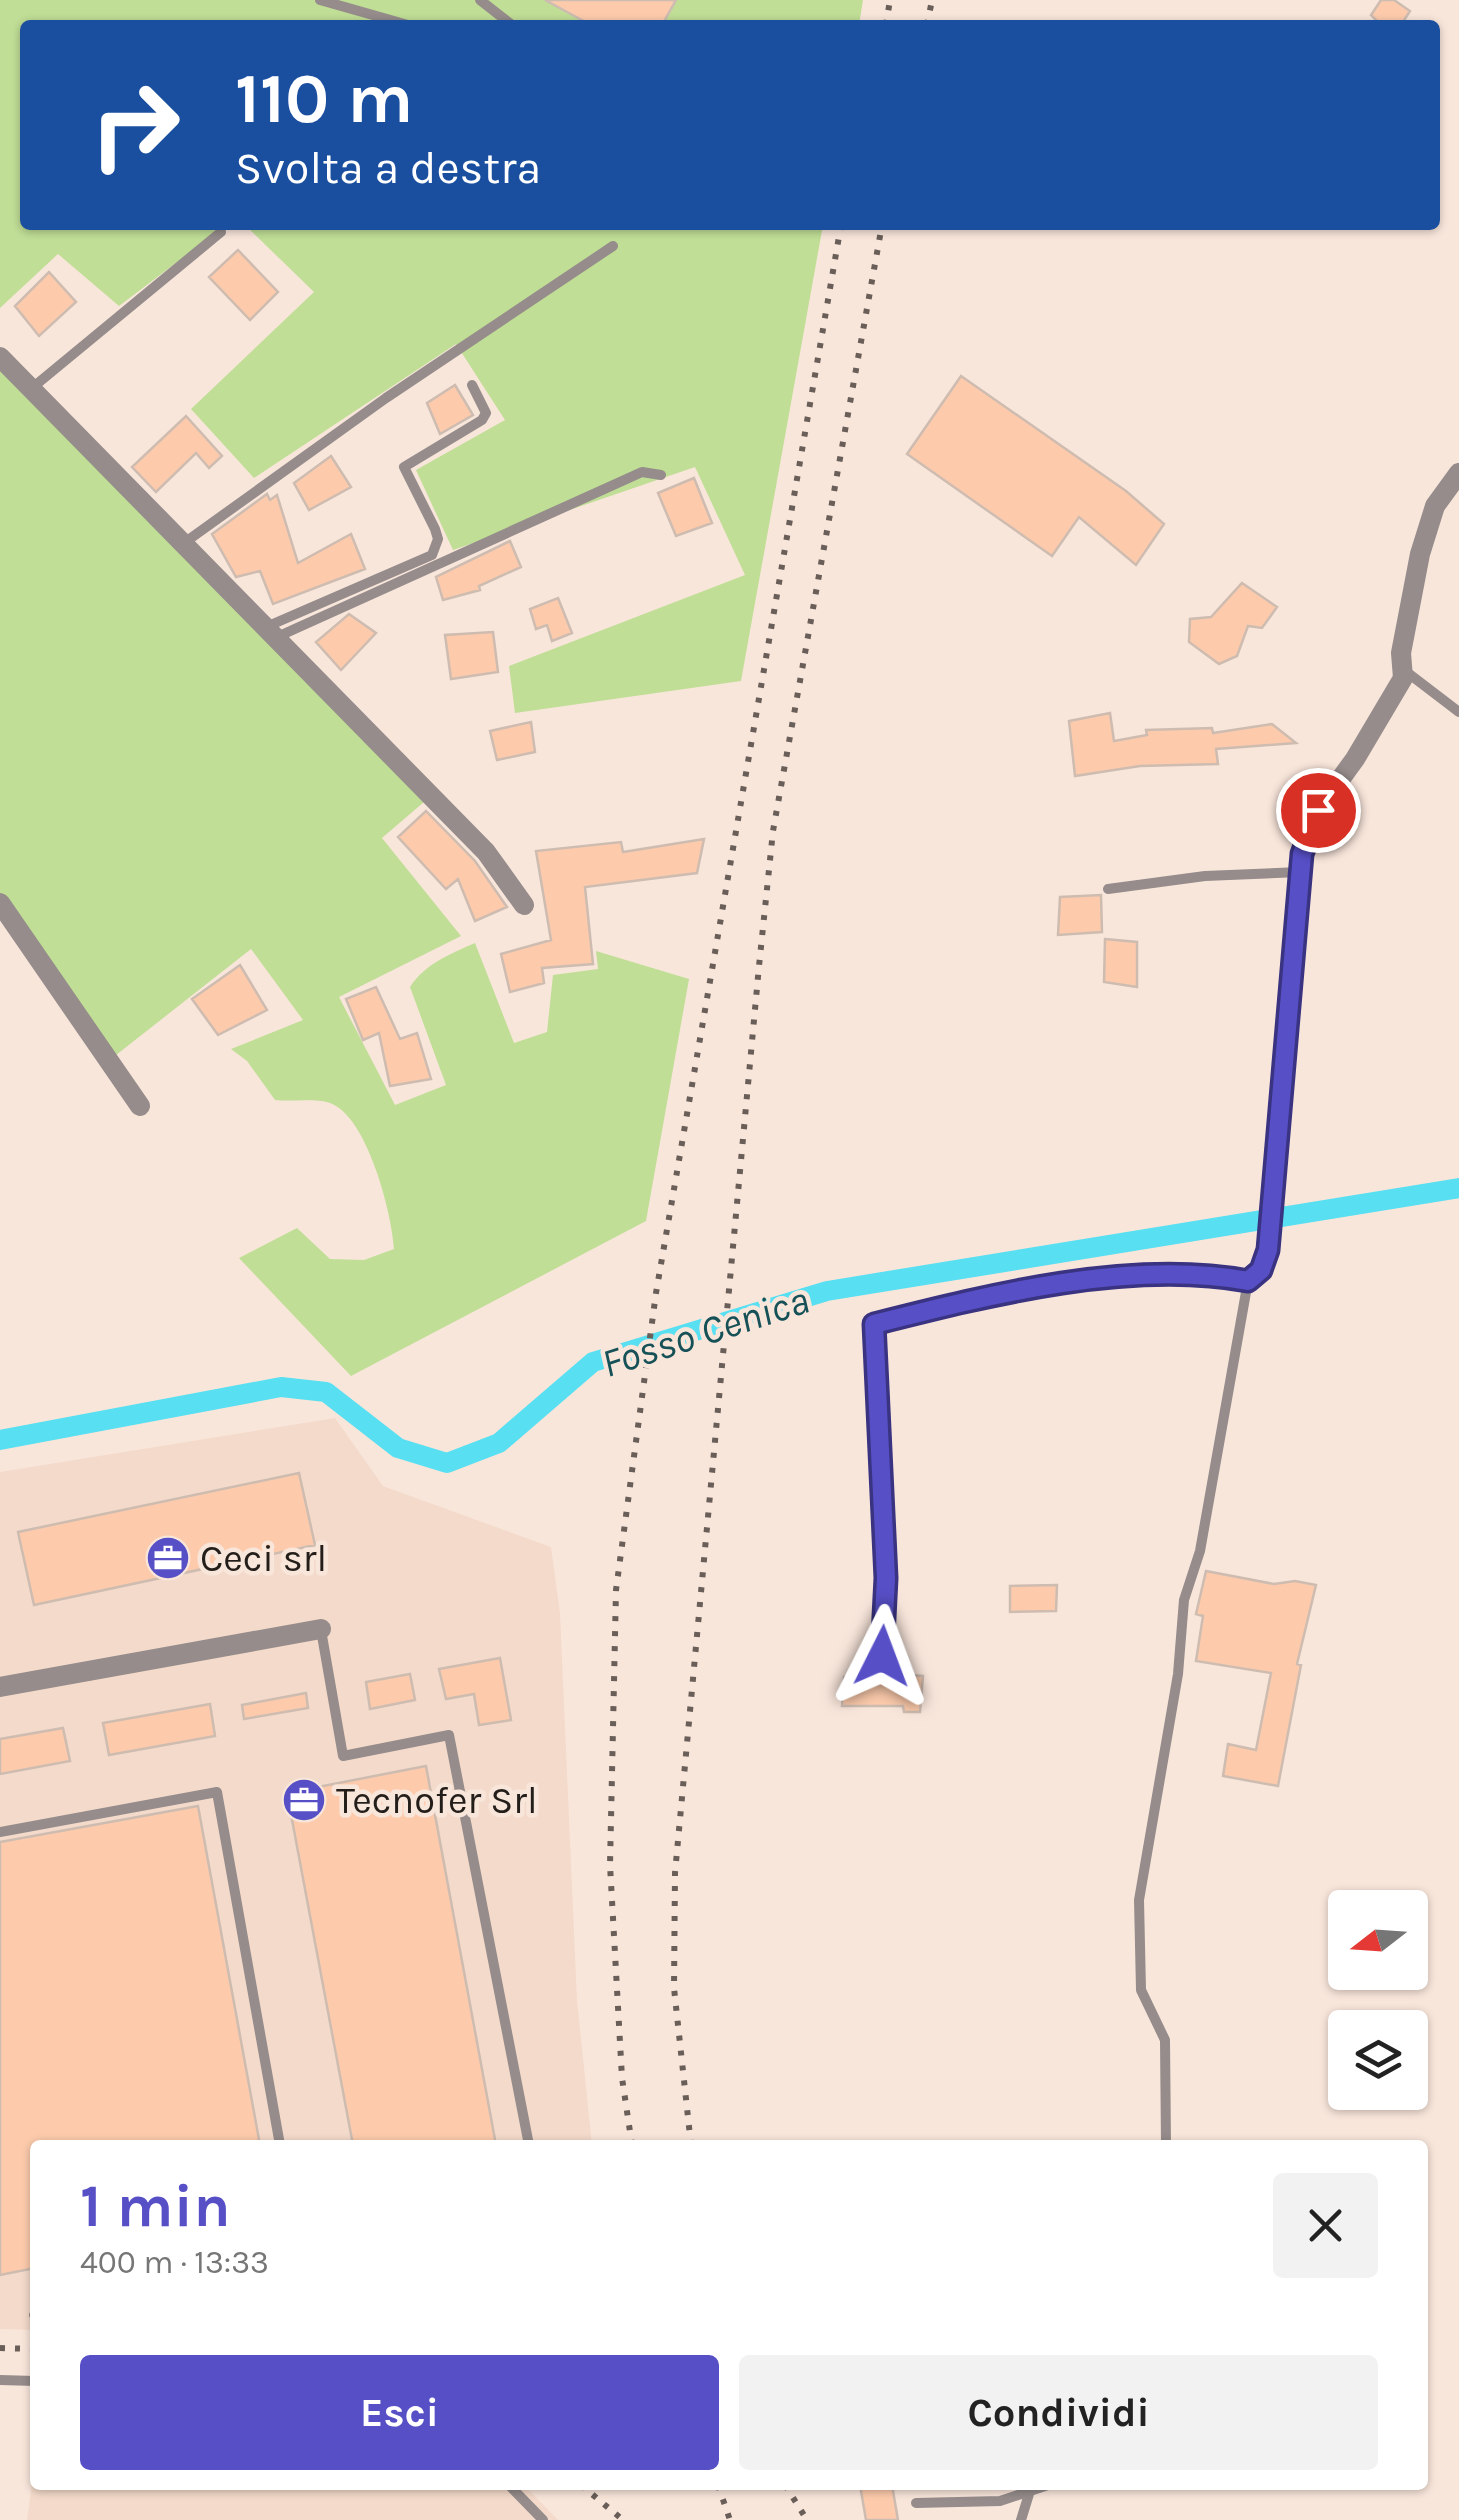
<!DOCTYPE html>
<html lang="it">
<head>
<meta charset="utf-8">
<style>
  body { margin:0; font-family:Karla,sans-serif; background:#f2f2f2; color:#222; height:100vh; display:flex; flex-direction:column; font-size:38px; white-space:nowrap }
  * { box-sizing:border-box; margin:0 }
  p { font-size:32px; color:#767676 }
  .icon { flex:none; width:55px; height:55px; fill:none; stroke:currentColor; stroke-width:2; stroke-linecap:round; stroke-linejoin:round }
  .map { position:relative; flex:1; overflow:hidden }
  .drawer { position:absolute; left:30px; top:2140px; width:1398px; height:350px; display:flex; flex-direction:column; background:#fff; border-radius:10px; box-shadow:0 2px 8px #0004 }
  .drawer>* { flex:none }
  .banner { position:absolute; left:20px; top:20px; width:1420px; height:210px; border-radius:10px; box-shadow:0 2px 8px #0004; background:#1a4fa0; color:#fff; overflow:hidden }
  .needle { width:65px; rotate:253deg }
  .controls { position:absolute; left:1328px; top:1890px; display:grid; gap:20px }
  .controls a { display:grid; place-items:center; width:100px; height:100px; border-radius:10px; background:#fff; box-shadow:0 2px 8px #0004; font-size:50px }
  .pin { position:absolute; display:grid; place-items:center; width:85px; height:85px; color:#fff; margin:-42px; border:5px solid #fff; border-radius:50%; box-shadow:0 2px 10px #0007 }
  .me { position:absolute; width:110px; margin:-55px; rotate:3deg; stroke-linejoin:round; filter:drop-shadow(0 0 8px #0008) }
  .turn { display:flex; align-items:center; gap:35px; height:210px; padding:0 50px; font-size:45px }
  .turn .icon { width:130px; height:130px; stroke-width:2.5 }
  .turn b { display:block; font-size:70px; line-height:85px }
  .round { display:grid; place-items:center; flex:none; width:105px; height:105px; border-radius:10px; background:#f2f2f2 }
  .overview { display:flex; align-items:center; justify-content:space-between; height:170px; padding:0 50px }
  h1 { font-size:60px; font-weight:700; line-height:75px; color:#574fc6 }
  .button { display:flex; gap:20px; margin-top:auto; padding:20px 50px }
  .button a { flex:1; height:115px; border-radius:10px; background:#574fc6; color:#fff; font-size:40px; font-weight:700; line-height:115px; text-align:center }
  .button a+a { background:#f2f2f2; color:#222 }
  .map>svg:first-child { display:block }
  .built { fill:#f4daca }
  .green { fill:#c0de96 }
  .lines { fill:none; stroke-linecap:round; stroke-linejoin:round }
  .canal { stroke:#58dff1; stroke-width:20 }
  .building { fill:#fdcbac; stroke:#cebcb1; stroke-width:2.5 }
  .service { stroke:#958c8b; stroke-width:10 }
  .minor { stroke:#958c8b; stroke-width:20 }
  .rail { stroke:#695e58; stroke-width:6; stroke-dasharray:5 10; stroke-linecap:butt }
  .route-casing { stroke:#393381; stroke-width:25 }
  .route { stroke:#574fc6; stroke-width:18 }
  .labels { text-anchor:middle; stroke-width:9; stroke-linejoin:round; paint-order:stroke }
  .poi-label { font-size:38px; fill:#241e1a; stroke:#f9e6db; text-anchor:start }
  .water-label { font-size:40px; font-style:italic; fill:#165158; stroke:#f9e6db }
</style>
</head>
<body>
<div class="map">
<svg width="1459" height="2520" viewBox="0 0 1459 2520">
  <rect width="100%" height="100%" fill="#f9e6db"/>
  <!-- built -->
  <path class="built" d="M335,1418L383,1486L551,1547L560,1613L577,2000L592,2145H35V2330L0,2329V1472Z
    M35,2462V2485H524L558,2520H27Z"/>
  <!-- green -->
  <path class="green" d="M0,0H863L859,25H25V225H226L119,306L58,254L0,308Z
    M245,225H823L741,681L515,713L509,666L745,575L695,467L453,550L416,470L505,420L456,344L254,478L191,409L314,292Z
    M0,370L424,802L382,838L461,936L339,997L395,1105L446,1085L410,987C425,964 450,954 475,943L514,1043L547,1032L553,975L598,969L596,951L689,979L646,1221L351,1376L239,1258L297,1228L330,1259L364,1260L394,1249C392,1213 367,1116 330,1103C315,1098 291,1102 275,1100L247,1061L231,1049L303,1020L251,949L111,1059L0,893Z"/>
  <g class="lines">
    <!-- canal -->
    <path class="canal" d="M0,1440L281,1387L326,1392L398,1448L447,1463L499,1443L593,1362L827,1291L1459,1188"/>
  </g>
  <!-- building -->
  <path class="building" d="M545,0H676L662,25H591Z
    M1381,0H1394L1410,11L1401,25H1381L1371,15Z
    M238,250L278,292L250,320L209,277Z
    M49,272L76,302L39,336L15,306Z
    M961,376L1126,491L1164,524L1136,565L1079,517L1052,556L907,454Z
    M455,385L473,415L440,434L427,403Z
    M186,416L222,456L209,468L196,453L156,492L132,467Z
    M331,456L351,487L309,510L294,483Z
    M694,478L712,523L676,536L658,493Z
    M267,494L270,500L277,495L298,563L351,534L365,569L273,604L260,571L236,577L212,534Z
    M510,541L521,567L479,586L480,590L443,600L436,577Z
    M1242,583L1277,607L1262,628L1248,626L1237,656L1219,664L1189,642L1190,619L1211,617Z
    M558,598L572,633L552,641L547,625L536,629L530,609Z
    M349,614L376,633L341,670L316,642Z
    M493,632L498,672L451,679L445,635Z
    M1110,713L1114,741L1147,735L1146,730L1212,728L1213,733L1272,724L1296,743L1216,749L1218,764L1140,766L1075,776L1069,721Z
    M531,722L535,752L497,760L490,731Z
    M426,811L475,861L507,907L475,921L458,879L446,889L398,837Z
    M704,839L697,873L585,887L593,964L542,968L544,983L510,992L501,954L551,940L536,851L621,842L623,852Z
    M1101,895L1102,932L1058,935L1060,897Z
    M1105,939L1137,942V987L1104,982Z
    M240,965L267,1010L218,1035L192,999Z
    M376,987L400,1039L417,1033L431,1079L390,1086L379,1033L363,1040L346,999Z
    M299,1473L315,1545L34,1605L18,1532Z
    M1206,1571L1274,1584L1295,1581L1316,1585L1297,1664L1301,1665L1278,1786L1223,1776L1228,1744L1256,1750L1271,1673L1196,1661L1203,1616L1196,1614Z
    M1057,1585L1056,1611L1010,1612V1586Z
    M500,1658L511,1720L479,1725L474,1694L446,1699L439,1669Z
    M866,1672L923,1676L920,1712H904L903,1706H842L844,1677L866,1678Z
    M410,1674L415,1700L370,1709L366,1682Z
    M306,1693L308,1708L244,1719L242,1705Z
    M210,1704L215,1736L109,1755L103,1723Z
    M63,1728L70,1761L0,1774V1739Z
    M426,1766L496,2145H353L287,1793Z
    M198,1806L260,2145H35V2268L0,2275V1842Z
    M860,2485H892L898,2520H866Z"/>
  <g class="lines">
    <!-- service -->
    <path class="service" d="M320,0L408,25
      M480,0L512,25
      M32,388L221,232
      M184,543L386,398L613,246
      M266,627L432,555L438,539L435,529L404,467L482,420L486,413L472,385
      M277,637L642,472L661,475
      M1404,670L1459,712
      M1108,889L1205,876L1300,872
      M321,1630L343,1756L449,1735L529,2145
      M0,1832L217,1792L280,2145
      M1166,2145L1165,2040L1141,1990L1139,1900L1178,1674L1184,1600L1200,1551L1248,1281
      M34,2315H35
      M0,2380L35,2381
      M509,2485L543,2520
      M916,2503L1000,2501L1048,2485
      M1021,2520L1029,2494"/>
    <!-- minor -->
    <path class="minor" d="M0,357L486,852L524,905
      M0,903L140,1106
      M882,1656L885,1578L874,1324C989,1295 1130,1259 1248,1281L1261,1270L1268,1251L1302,855L1318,810L1355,759L1403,678L1401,653L1420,554L1435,506L1459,473
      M0,1687L321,1629"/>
    <!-- rail -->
    <path class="rail" d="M886,25L890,0
      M927,25L932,0
      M632,2145L622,2078L610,1865L616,1590L656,1293L841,225
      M691,2145L674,1988L675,1873L759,966L773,831L882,225
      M0,2348L35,2349
      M581,2485L623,2520
      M718,2485L730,2520
      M785,2485L807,2520"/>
  </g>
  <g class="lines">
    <!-- route casing -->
    <g class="route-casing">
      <path id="route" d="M882,1656L886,1578L874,1324C989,1295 1130,1259 1248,1281L1261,1270L1268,1250L1302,854L1318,810"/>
    </g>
    <!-- route -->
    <use href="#route" class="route"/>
  </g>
  <!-- icons -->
  <defs>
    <g id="office-disc" transform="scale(2.25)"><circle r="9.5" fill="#574fc6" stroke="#f9e6db"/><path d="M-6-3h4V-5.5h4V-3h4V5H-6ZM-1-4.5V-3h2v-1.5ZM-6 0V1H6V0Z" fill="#fff"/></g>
  </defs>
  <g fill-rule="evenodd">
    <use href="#office-disc" x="168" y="1558"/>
    <use href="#office-disc" x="304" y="1800"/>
  </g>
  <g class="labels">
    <!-- poi labels -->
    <g class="poi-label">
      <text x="200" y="1571">Ceci srl</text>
      <text x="336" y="1813">Tecnofer Srl</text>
    </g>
    <!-- water labels -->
    <g class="water-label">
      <text transform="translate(705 1331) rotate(-18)" y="14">Fosso Cenica</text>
    </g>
  </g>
</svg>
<div class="controls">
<a><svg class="needle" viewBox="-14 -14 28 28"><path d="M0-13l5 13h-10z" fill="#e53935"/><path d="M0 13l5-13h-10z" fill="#767676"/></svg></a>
<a><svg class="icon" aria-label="layers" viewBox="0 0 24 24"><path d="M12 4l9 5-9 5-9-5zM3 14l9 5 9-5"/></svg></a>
</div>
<div class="pin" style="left:1318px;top:810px;background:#d93025"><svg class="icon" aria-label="arrive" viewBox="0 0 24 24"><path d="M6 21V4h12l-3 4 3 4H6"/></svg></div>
<svg class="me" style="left:882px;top:1656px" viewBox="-20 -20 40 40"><path d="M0-17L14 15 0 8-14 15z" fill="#574fc6" stroke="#fff" stroke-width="4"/></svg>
<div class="banner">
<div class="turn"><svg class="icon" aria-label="right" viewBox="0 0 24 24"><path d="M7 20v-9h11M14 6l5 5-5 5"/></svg><div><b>110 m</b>Svolta a destra</div></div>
</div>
<section class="drawer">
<div class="overview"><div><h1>1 min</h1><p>400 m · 13:33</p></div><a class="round"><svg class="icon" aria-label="close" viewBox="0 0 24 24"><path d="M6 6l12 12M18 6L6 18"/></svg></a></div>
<div class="button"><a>Esci</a><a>Condividi</a></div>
</section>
</div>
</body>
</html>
